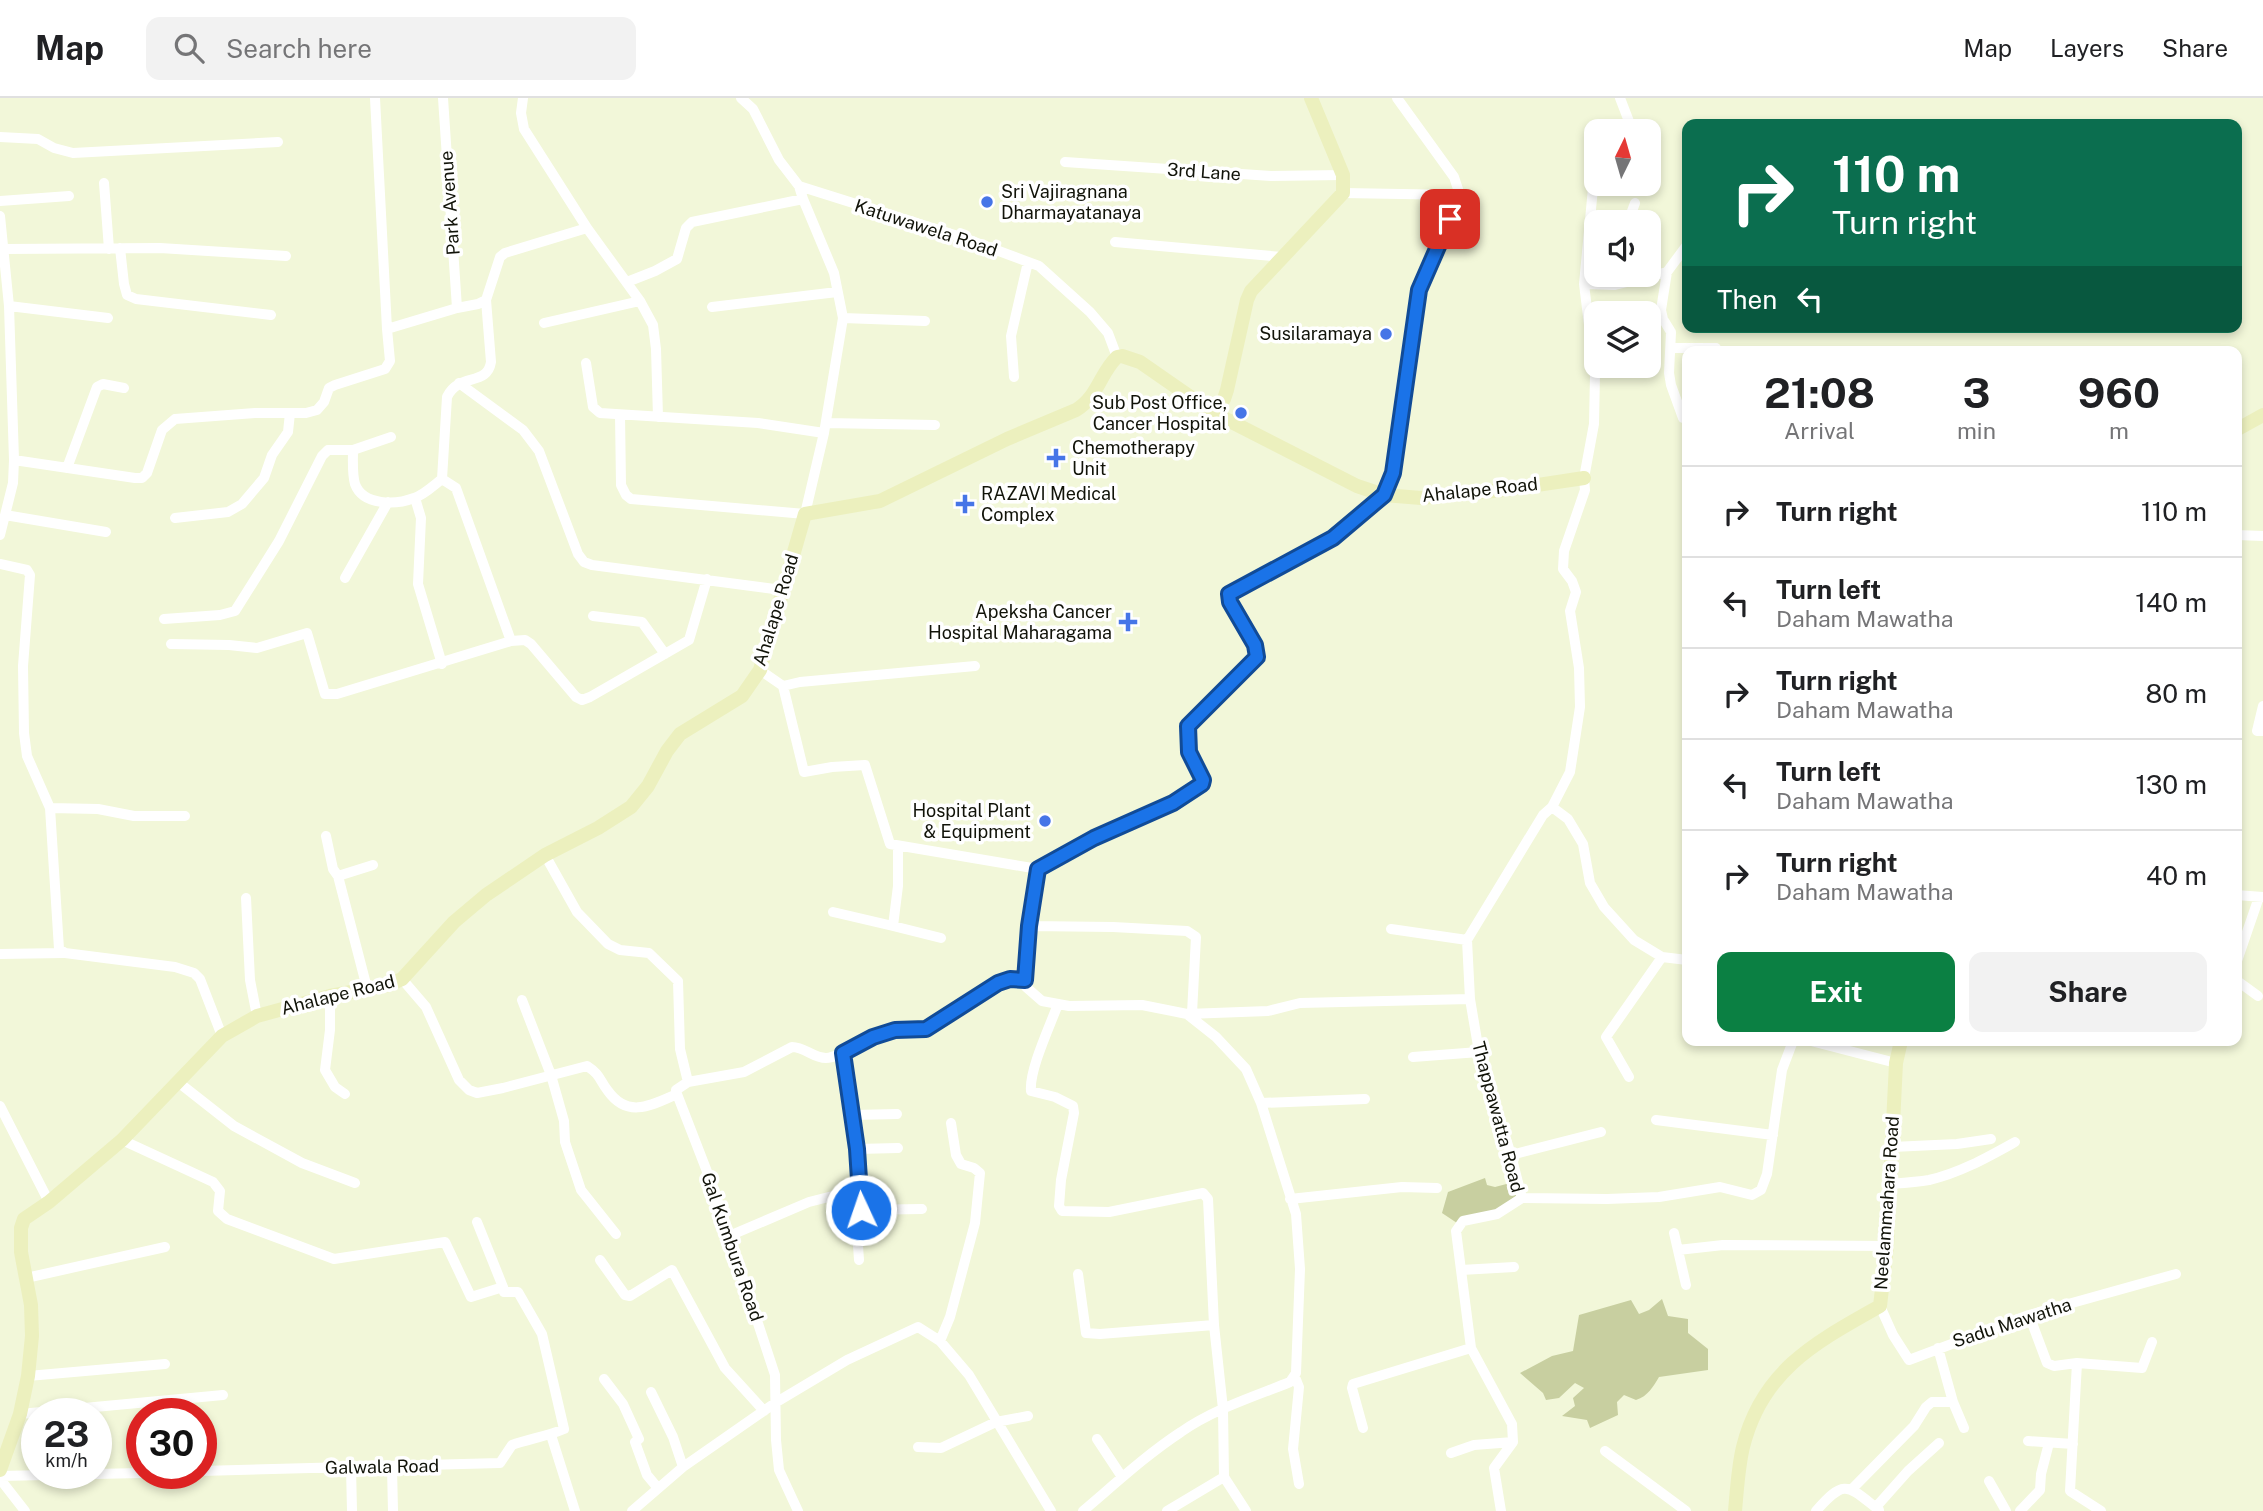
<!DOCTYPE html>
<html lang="en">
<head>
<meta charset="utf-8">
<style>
  body { margin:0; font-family:"Public Sans",sans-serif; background:#f2f2f2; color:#202124; height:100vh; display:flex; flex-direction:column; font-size:26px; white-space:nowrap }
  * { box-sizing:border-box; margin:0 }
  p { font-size:23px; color:#757577 }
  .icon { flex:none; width:38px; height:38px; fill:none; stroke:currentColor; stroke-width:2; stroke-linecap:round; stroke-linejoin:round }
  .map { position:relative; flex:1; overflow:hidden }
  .details { position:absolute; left:1682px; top:248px; width:560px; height:700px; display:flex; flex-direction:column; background:#fff; border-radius:14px; box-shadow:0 4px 10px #0003 }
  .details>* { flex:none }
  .top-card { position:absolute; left:1682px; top:21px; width:560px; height:214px; border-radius:14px; box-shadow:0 4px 10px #0003; background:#0b6e4f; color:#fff; overflow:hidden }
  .needle { width:46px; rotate:5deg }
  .controls { position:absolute; left:1584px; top:21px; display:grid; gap:14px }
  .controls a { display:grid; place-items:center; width:77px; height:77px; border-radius:14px; background:#fff; box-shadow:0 4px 10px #0003; font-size:35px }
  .speed { position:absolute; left:21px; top:1300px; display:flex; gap:14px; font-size:35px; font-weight:700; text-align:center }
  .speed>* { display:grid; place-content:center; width:91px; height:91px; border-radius:50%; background:#fff; box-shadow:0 4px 10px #0003; line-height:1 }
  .speed small { font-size:18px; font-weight:400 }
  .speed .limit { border:10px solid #d22; background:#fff; color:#111 }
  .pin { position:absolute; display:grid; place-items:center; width:60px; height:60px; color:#fff; margin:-30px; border-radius:14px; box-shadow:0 4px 10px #0006 }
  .me { position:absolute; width:77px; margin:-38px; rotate:357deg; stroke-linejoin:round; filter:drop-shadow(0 0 5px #0008) }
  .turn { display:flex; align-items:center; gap:24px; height:147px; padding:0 35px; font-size:32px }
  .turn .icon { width:91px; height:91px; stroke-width:2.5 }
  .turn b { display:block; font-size:49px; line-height:60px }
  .then { display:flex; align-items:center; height:66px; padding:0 35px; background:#0003; gap:14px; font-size:26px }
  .eta { display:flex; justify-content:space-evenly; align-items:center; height:119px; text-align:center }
  .eta b { font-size:42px; font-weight:700; line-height:49px }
  .primary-button { display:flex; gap:14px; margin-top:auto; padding:14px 35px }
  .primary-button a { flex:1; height:80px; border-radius:14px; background:#0b8043; color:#fff; font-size:28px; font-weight:700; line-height:80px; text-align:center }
  .primary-button a+a { background:#f2f2f2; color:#202124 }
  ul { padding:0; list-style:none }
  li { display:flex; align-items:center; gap:21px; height:91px; padding:0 35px; border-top:2px solid #e0e0e0 }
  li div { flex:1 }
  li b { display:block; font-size:26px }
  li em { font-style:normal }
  header { display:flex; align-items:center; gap:42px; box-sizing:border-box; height:98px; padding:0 35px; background:#fff; border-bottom:2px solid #e0e0e0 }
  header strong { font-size:33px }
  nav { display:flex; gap:38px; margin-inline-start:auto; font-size:24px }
  .search { width:490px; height:63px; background:#f2f2f2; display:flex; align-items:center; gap:18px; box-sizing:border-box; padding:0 24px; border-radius:14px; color:#757577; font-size:26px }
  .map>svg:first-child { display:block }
  .green { fill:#c8cfa0 }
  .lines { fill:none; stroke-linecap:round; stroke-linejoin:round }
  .street { stroke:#fff; stroke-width:10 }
  .secondary { stroke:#ecf0be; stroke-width:14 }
  .route-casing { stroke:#114b97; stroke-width:18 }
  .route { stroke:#1a73e8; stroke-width:12 }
  .poi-dot { fill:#4675e7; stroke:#fff; stroke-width:2.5 }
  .labels { text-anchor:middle; stroke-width:7; stroke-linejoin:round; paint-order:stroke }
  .street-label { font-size:18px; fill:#111309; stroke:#fff }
  .poi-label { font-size:18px; fill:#111309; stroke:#fff; text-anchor:end }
</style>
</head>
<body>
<header>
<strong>Map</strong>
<div class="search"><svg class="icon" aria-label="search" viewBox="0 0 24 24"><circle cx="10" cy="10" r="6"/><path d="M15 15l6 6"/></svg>Search here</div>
<nav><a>Map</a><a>Layers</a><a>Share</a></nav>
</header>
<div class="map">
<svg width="2263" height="1413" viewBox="0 0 2263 1413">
  <rect width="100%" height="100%" fill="#f2f7d9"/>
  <!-- green -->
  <path class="green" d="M1485,1080L1487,1087L1495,1089L1514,1084L1516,1098L1494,1114L1457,1125L1442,1115L1448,1094Z
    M1662,1201L1668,1218L1688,1221V1235L1708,1251V1272L1659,1279C1653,1289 1648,1298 1636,1302L1624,1297L1617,1304L1618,1317L1590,1330L1587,1322L1562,1318L1575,1308L1573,1300L1584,1290L1575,1285L1559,1300L1546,1302L1543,1295L1520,1275L1552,1258L1573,1253L1579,1217L1631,1202L1639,1216L1649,1212Z"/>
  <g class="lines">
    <!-- street -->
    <path class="street" d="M375,0L387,231L457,210L478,206L486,202L500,159L505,155L587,130
      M443,0L457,210
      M523,0L521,15L524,31L587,130L640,203L653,227L656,251L658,319
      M741,0L753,11L779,62L799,88L961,139L1039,168L1090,214L1108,235L1117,259
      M1620,0L1630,26V33
      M0,39L38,41L54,50L73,55L278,44
      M1065,64L1271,78L1343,77
      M104,85L109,151
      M1343,95L1460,97
      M0,103L69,98
      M0,118L9,208L14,362L13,385L0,437
      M1628,124L1635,105
      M1115,144L1282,159
      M120,150L124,186L127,197L136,201L271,217
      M4,151L160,150L286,158
      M1667,174L1661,212L1663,221L1671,234L1669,275L1671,287L1683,320
      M627,184L655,173L677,161L686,130L692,124L803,101
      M1584,186L1615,187L1667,174L1687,147
      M9,208L108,220
      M712,209L837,194
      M843,220L925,223
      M544,225L640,203
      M1671,250H1716
      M586,265L593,309L600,315L758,325L824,335
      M1014,279L1011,238L1028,164
      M459,285L523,332L539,353L578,456L584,464L592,467L782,492
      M620,317L621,387L626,397L631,401L805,416L824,335L843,220L834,175L803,101L799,88
      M826,325L935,327
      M353,352C353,362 352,376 355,386C363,408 396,407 414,400C424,397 434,387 442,381L447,299C459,274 487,289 491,264L486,202
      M14,362L135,380H142L147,375L162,332L175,321L255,315H306L317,312L324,304L329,290L335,287L385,271L390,263L387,231
      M67,370L97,289L103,286L124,290
      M442,381L456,390L511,543L525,542L531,546L576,599L582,602L590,599L689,542L707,481
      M415,400L421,420L418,486L442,566
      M5,417L106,434
      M175,420L228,414L242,406L264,380L272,357L288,334L290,315
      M2236,437L2263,438
      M0,466L27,472L30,477L23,568L24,635L27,658L50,710L59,851L65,855L175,869L194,875L200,881L222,938
      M345,480L388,404
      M593,518L642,524L665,556
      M164,521L220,517L235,513L279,443L322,358L328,352H353L391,339
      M171,546L229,547L257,550L307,535L325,596H337L511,543
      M760,572L783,588L804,674L832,669L865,667L890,746L1038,771
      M783,588L800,584L975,568
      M2263,608L2257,633H2263
      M1552,709L1570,674L1580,609L1579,570L1570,513L1576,494L1572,483L1563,471L1564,453L1585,392L1584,380L1594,326L1595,276L1584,186L1593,90L1596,85
      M50,710L98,711L134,718H185
      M326,738L333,771L338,778L367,890
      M545,757L577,814L608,846L620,852L649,855L678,883L680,951L688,984
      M338,778L373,767
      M2236,797L2263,799
      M246,800L250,882L257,918
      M833,814L893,828L898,788V748
      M893,828L941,840
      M1029,828L1113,829L1187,833L1196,839L1192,915
      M1391,831L1467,842
      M0,856L64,855
      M2236,866L2259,799
      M402,881L426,909L459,982L469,992L477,995L503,990L587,968C601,977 599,982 608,993C628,1021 652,1007 677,996L676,992L688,984L744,974L792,949C805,949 813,960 826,960C831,960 838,957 843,955L857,1051L860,1091L861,1112L857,1133L859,1162
      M2236,882L2258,898
      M330,898V932L325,972L335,989L345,996
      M1470,901L1467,842L1543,717L1552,709L1568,721L1583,746L1590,785L1604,809L1634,842L1662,859L1687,862
      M522,902L551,977L564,1023L565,1044L581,1092L616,1136
      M1058,906C1050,928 1029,972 1031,993L1055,999L1073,1008L1074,1015L1061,1082L1059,1108L1062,1113L1109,1114L1203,1095L1208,1101L1214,1227L1223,1311L1224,1379L1246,1413
      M1811,943L1896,965
      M843,955L873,939L895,932L926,931L998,885L1010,882H1025
      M1413,959L1479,954
      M1629,979L1606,939L1662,859
      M178,984L234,1028L302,1065L355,1085
      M677,996L713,1089L775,1277L776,1342L779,1372L798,1413
      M1261,1005L1365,1001
      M0,1008L49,1104
      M853,1017L897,1016
      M1656,1022L1773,1037
      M122,1042L213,1084L220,1093L218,1113L227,1121L334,1161L445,1144L471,1199L503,1189L504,1194H518L542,1236L564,1331C548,1338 529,1341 512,1347L500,1365L201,1373
      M1892,1049L1957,1046L1991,1041
      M857,1051L898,1050
      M1511,1057L1601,1034
      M1890,1086C1903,1085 1917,1084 1929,1082C1960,1075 1988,1059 2015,1044
      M1522,1100L1607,1101L1659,1099L1720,1089L1752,1097L1761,1092L1767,1076L1782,972L1793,943
      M1290,1101L1402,1089L1437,1090
      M861,1112L922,1111
      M477,1124L503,1189
      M1674,1135L1686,1187
      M729,1138L809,1104L860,1091
      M1678,1152L1723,1147L1887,1148
      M600,1162L625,1197L630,1198L672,1172L725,1270L764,1313
      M1461,1172L1514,1169
      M1078,1176L1086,1235L1100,1236L1214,1227
      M26,1180L165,1149
      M1880,1208L1893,1237L1909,1262L2029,1217L2176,1176
      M2029,1217L2047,1265L2054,1268L2077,1265L2142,1270L2152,1244
      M940,1243L950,1219L975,1125L980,1075L974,1070L961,1066L956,1057L951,1025
      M1471,1250L1512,1326L1513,1344L1494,1370L1501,1413
      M1938,1250L1953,1304L1964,1330
      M2077,1265L2070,1393L2101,1413
      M28,1278L165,1266
      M1295,1279L1299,1289L1293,1351L1299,1386
      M604,1281L623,1306L639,1341L635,1344L647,1377L657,1389
      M651,1294L673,1339L683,1369
      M20,1316L223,1297
      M1363,1330L1352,1290L1353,1286L1471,1250L1456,1133L1463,1123L1497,1116L1522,1100L1511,1057L1479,954L1470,901L1300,905L1268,913L1187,916L1142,907L1069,908L1042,903L1026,889L1025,882L1029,828L1038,771L1094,740L1173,705L1202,686L1203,682L1189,654L1188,628L1257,559L1255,547L1230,504L1229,496L1333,440L1384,397L1393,375L1419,192L1460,97L1454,79L1397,0
      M551,1337L575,1413
      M1097,1341L1122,1379
      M2028,1343L2073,1346
      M918,1349L941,1350L996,1324L1028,1318
      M1605,1353L1686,1413
      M1451,1355L1474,1347L1513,1344
      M351,1369L352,1413
      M392,1369L393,1413
      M0,1378L142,1375
      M0,1381L25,1413
      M1989,1383L2006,1413
      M1852,1391L1914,1328L1926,1309L1932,1304H1953
      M1876,1409L1908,1373L1939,1345
      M632,1413L683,1369L775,1305L847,1262L918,1229L940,1243L969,1277L1051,1413
      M1083,1413C1115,1386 1146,1357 1181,1334C1214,1311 1253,1299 1290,1284L1296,1275L1300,1171L1296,1116L1261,1005L1246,971L1216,939L1187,916
      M1167,1413L1224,1379
      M1816,1413C1845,1380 1847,1387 1879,1412
      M2020,1413L2040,1392L2041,1376L2049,1345"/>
    <!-- secondary -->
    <path class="secondary" d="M1212,314L1224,301L1227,292L1247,202L1251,193L1343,95V77L1311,0
      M2236,332L2263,317
      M0,1372L20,1316L28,1278L32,1238L31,1207L21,1154V1130L24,1121L49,1104L122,1042L222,938L257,918L330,898L388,887L402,881L454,824L486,797L545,757L598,730L631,709L648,688L667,653L680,636L742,598L760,572L805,416L880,403L1007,341L1076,312C1098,299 1100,275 1117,259L1122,258L1140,264L1212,314L1357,388L1384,397L1421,400L1504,392L1584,380
      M1735,1413C1737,1392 1738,1370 1743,1349C1762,1272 1816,1244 1880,1208L1887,1148L1896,965L1901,943"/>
  </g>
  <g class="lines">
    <!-- route casing -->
    <g class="route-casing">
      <path id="route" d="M861,1112L857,1051L843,955L873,939L895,932L926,931L998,885L1010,881L1025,882L1029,828L1038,771L1094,740L1173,705L1202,686L1203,682L1189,654L1188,628L1257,559L1255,547L1230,504L1229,496L1333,440L1384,397L1393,375L1419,192L1450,121"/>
    </g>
    <!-- route -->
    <use href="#route" class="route"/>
  </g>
  <!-- markers -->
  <g class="poi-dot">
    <circle cx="987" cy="104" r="7"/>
    <circle cx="1386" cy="236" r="7"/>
    <circle cx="1241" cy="315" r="7"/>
    <path d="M1052.5 349.5h7v7h7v7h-7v7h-7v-7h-7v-7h7z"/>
    <path d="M961.5 395.5h7v7h7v7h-7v7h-7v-7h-7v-7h7z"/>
    <path d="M1124.5 513.5h7v7h7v7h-7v7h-7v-7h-7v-7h7z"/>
    <circle cx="1045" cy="723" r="7"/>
  </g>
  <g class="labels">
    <!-- street labels -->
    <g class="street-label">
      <text transform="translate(1204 74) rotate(4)" y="6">3rd Lane</text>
      <text transform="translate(450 105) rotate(-94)" y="6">Park Avenue</text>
      <text transform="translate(926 130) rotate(18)" y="6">Katuwawela Road</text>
      <text transform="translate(1480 392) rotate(-6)" y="6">Ahalape Road</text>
      <text transform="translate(776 512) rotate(-73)" y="6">Ahalape Road</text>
      <text transform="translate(338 897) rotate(-14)" y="6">Ahalape Road</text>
      <text transform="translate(1498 1019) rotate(75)" y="6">Thappawatta Road</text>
      <text transform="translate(1887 1105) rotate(-86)" y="6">Neelammahara Road</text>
      <text transform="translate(732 1149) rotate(71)" y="6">Gal Kumbura Road</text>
      <text transform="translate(2012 1225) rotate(-18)" y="6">Sadu Mawatha</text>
      <text transform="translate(382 1369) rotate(-1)" y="6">Galwala Road</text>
    </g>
    <!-- poi labels -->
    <g class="poi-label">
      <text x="1001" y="100" text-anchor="start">Sri Vajiragnana<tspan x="1001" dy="21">Dharmayatanaya</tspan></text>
      <text x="1372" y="242">Susilaramaya</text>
      <text x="1227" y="311">Sub Post Office,<tspan x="1227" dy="21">Cancer Hospital</tspan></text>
      <text x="1072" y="356" text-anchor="start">Chemotherapy<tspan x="1072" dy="21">Unit</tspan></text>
      <text x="981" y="402" text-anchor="start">RAZAVI Medical<tspan x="981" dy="21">Complex</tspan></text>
      <text x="1112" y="520">Apeksha Cancer<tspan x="1112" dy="21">Hospital Maharagama</tspan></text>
      <text x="1031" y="719">Hospital Plant<tspan x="1031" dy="21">&amp; Equipment</tspan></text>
    </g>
  </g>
</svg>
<div class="controls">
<a><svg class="needle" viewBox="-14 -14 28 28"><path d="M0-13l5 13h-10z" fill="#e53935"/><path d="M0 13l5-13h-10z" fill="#757577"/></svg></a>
<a><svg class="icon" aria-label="sound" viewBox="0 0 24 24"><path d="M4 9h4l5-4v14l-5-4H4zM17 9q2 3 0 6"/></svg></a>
<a><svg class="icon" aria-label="layers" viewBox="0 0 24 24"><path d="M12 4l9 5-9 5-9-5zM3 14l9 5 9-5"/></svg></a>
</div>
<div class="speed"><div>23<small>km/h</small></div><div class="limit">30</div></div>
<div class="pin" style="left:1450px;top:121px;background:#d93025"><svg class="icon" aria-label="arrive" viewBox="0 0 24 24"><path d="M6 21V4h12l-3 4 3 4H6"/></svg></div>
<svg class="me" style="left:861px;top:1112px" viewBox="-20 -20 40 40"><circle r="17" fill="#1a73e8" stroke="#fff" stroke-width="3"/><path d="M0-11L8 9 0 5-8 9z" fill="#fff"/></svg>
<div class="top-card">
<div class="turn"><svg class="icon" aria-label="right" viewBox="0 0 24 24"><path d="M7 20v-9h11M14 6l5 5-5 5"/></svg><div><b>110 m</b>Turn right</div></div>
<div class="then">Then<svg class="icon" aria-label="left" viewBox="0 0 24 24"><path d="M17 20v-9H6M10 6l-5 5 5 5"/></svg></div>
</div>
<section class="details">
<div class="eta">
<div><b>21:08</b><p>Arrival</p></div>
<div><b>3</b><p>min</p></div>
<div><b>960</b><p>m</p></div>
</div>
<ul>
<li><svg class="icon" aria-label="right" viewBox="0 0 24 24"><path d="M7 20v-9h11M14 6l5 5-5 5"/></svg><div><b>Turn right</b></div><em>110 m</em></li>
<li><svg class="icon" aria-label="left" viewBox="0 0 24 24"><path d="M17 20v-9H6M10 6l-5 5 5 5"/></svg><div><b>Turn left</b><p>Daham Mawatha</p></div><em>140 m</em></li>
<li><svg class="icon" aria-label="right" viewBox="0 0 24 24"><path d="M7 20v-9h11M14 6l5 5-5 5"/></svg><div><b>Turn right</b><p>Daham Mawatha</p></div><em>80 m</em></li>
<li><svg class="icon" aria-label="left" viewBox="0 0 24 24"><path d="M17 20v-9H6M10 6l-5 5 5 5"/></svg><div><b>Turn left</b><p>Daham Mawatha</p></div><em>130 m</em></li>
<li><svg class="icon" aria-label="right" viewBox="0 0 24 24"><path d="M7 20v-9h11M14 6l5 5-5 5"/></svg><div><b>Turn right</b><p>Daham Mawatha</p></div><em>40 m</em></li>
</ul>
<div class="primary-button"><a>Exit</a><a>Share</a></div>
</section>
</div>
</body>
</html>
